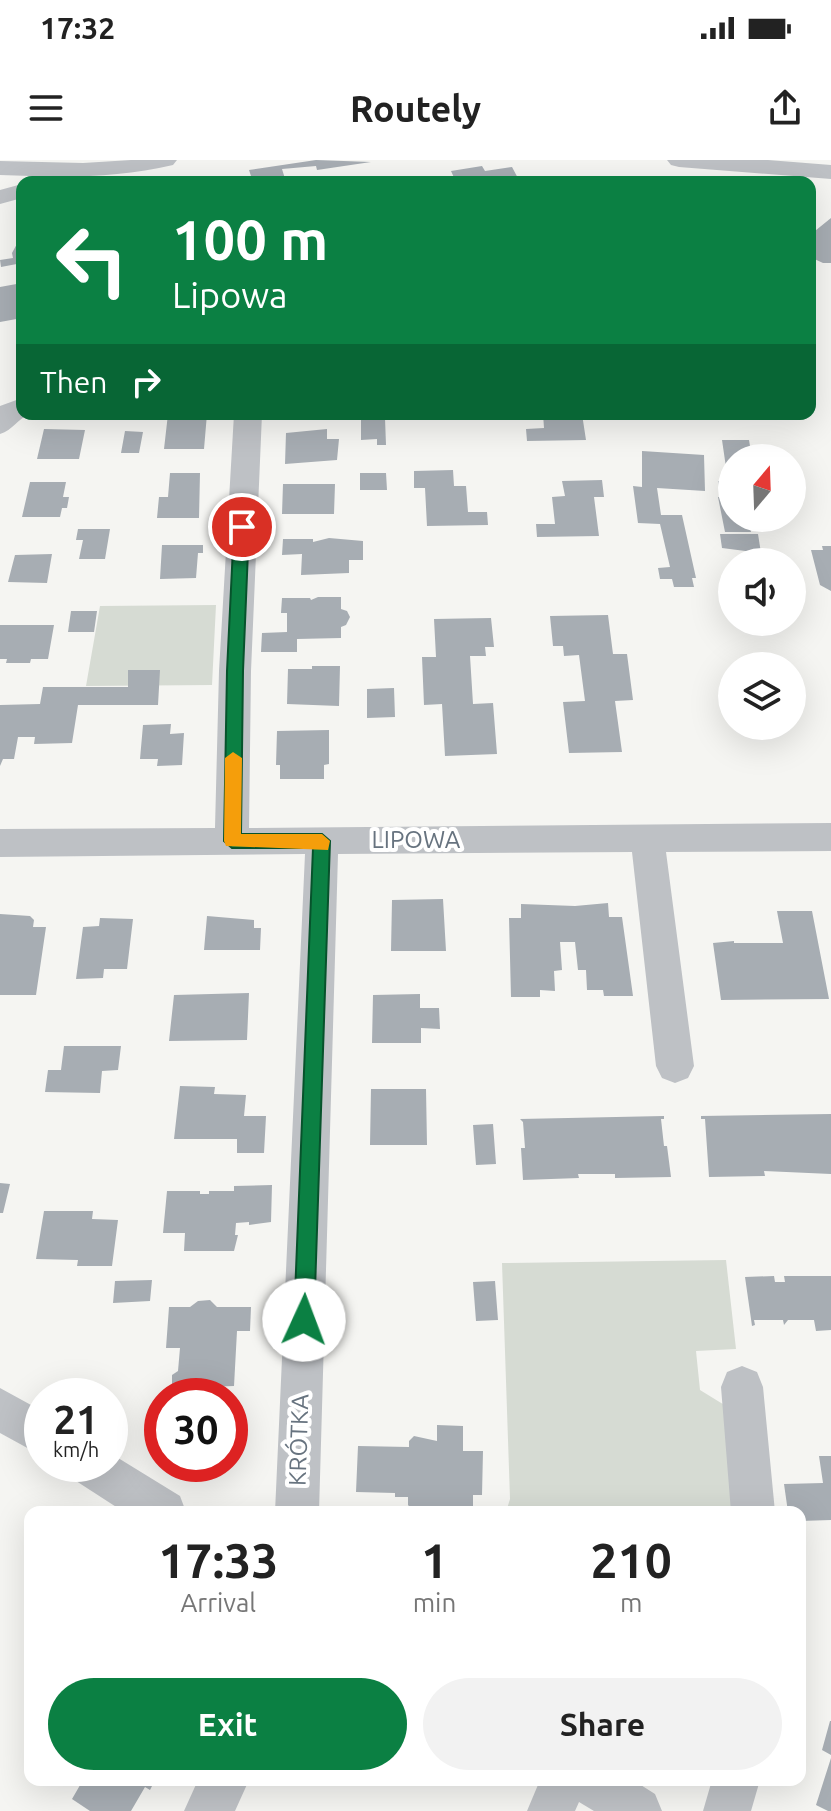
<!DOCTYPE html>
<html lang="en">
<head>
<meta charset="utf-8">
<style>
  body { margin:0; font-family:Ubuntu,sans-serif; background:#f2f2f2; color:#222; height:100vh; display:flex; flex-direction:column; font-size:30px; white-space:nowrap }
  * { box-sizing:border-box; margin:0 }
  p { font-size:26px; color:#767676 }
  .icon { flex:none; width:44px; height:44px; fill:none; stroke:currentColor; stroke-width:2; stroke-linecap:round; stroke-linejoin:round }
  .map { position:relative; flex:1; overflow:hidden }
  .drawer { position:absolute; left:24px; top:1346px; width:782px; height:280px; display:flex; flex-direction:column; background:#fff; border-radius:16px; box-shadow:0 8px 32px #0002 }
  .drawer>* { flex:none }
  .guide { position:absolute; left:16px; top:16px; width:800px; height:244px; border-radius:16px; box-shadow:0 8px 32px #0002; background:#0b8043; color:#fff; overflow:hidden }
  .needle { width:52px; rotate:19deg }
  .tools { position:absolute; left:718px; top:284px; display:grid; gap:16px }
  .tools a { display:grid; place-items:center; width:88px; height:88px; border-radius:50%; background:#fff; box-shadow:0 8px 32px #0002; font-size:40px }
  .speed { position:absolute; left:24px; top:1218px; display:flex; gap:16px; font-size:40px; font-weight:700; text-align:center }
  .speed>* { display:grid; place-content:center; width:104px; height:104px; border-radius:50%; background:#fff; box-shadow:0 8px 32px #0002; line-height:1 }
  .speed small { font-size:20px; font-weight:400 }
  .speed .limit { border:12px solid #d22; background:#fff; color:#111 }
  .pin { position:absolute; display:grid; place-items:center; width:68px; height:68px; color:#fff; margin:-34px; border:4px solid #fff; border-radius:50%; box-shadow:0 2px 8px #0007 }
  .me { position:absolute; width:88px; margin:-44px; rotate:2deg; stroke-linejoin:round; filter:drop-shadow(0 0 6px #0008) }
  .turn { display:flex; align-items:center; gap:28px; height:168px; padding:0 24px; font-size:36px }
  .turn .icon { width:104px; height:104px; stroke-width:2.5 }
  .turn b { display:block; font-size:56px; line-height:68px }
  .then { display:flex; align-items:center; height:76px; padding:0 24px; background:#0003; gap:16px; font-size:30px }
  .eta { display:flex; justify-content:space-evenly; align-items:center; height:136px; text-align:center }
  .eta b { font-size:48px; font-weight:700; line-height:56px }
  .action { display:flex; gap:16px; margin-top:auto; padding:16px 24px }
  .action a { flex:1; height:92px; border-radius:48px; background:#0b8043; color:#fff; font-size:32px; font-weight:700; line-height:92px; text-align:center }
  .action a+a { background:#f2f2f2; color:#222 }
  .status { display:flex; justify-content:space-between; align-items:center; height:56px; padding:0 40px; background:#fff; direction:ltr }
  .status svg { height:22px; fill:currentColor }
  header { display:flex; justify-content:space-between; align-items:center; height:104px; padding:0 24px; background:#fff; font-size:36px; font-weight:700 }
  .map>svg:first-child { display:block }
  .green { fill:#d6dbd3 }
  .building { fill:#a7adb3 }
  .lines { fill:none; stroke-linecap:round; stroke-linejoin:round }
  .minor { fill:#bec1c5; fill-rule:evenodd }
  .route { fill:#0b8043; stroke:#07532c; stroke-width:2 }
  .slow { fill:#f59e0b }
  .labels { text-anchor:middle; stroke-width:8; stroke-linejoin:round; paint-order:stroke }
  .street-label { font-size:24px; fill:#67737f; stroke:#fff }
</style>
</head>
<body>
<div class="status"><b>17:32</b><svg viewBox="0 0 49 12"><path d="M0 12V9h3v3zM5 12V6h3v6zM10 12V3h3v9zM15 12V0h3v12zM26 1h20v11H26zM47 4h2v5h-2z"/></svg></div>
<header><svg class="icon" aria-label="menu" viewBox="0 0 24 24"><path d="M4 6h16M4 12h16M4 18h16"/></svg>Routely<svg class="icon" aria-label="share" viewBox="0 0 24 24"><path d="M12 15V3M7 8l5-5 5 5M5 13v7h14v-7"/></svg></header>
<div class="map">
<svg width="831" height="1651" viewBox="0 0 831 1651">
  <rect width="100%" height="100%" fill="#f5f5f2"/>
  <!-- green -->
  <path class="green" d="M216,445L212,525L86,526L100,446Z
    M726,1100L736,1189L696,1191L700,1230L726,1246L735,1352H506L510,1339L502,1103Z"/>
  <!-- building -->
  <path class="building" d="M316,0L371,2L317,10L316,6L282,9L286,22H244L242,17L251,16L249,10Z
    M482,6L485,11L512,7L520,22H456L451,11Z
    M831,58V103H823L810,97V75Z
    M18,82H22V103L1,107L0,100L13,98L12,93Z
    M22,123V158L0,162V127Z
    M168,254H207L204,289H164Z
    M543,254H582L586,280L527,281L526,269L544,268Z
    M385,258L386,285H377V279L361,280V259Z
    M44,269L85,270L79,299H37Z
    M327,269V279H339L337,300L285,304L286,273Z
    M125,271L143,272L139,293H121Z
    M722,280H749L752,298H732V358H748L751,372H725L718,337H721L718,321H728Z
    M642,291L704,295L705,331L657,328L661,355H682L696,418H692L694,427H674L672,419H660L658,408L670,407L660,364L638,363L633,326L642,327Z
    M453,310L454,326H466L468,352H487L488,365L427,366L425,328H414V311Z
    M170,313H200L199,358H157L159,337H168Z
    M360,313H386L387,330H360Z
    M602,320L604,337H594L599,376L537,377L536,364H555L552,337L565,336L562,321Z
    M30,322H66L63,337H69L67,348H62L60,357H22Z
    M283,324H335L334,354H282Z
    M78,369H110L105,399H79L83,380H76Z
    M720,374H758L761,393L722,388Z
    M329,378L363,381V400H349V413L301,415L302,394L282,395L283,379H313V382Z
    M162,385H203V393H198L196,418L160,419Z
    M822,386H831V431L820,425L811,390H823Z
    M52,394L47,423L8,422L15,395Z
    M318,437H341V449L347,451L350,457L346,465L341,467V478L297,479V492H261L262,473L287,472V453H281L282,438H310L311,440Z
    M71,451H97L94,472H68Z
    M608,455L613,494H627L633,540L615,541L622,592L569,593L563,542L585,541L579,495L564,496L563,486H553L550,456Z
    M491,458L494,487H485L486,496H470L473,544L493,543L497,594L445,596L442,544L424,545L422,497H436L434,459Z
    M0,465H54L48,499H31L30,503H6L7,499H0Z
    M312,506H340L339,546L287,544L288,509H312Z
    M128,510H160L158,545H78L72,583L34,584L35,577H18L14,599H3L0,606V545L40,544L43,527H128Z
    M394,528L395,557L367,558V529Z
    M171,564L170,574L184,573L182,605L157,606L158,599H140L143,565Z
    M329,570V604L324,605V619H280V605H276L277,571Z
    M443,739L446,791H391L392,740Z
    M608,743L609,757H622L633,836H604L603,830H587L586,810H578L575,782H560L562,810L554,811L555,831L540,830V837H511L509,758H521V744L575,746Z
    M777,751H812L829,839L721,840L713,783L734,781V783H783Z
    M0,754L30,756L34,760L33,767H46L36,835H0Z
    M207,756L254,760V768H261L260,790H204Z
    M100,758L133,759L127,809H104L103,818L76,819L83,767L99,766Z
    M249,833L247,880L169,881L174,835Z
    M420,834V848H439L440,869L421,868V883H372L373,835Z
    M64,886H121L118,910L102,911L100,933L45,932L48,910H61Z
    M180,926L215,927L214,934L246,935L244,956H266L264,993H237V979H174Z
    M371,929H426L427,985H370Z
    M831,954V1014L764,1011L765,1016L709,1017L705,959H701V956Z
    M664,956V959H661L664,986H667L671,1017L615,1018V1014H578L579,1018L523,1020L521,988H525L523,962L520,959Z
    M493,964L496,1004L476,1005L473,965Z
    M0,1023L10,1024L3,1053H0Z
    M272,1025L271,1062L249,1065V1062L236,1063L235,1075H238L234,1091H184L185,1073H163L167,1031H200V1034H209V1031H234V1026Z
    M44,1051H93L92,1059L118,1060L112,1106H77L78,1100L36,1099Z
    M774,1116L775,1122H785L784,1116H831V1170L816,1171L814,1160H788L784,1165L783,1160H754L755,1165L752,1166L745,1117Z
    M152,1120L150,1141L113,1143L115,1121Z
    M495,1121L498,1160L476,1161L473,1122Z
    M210,1140L217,1147H251L250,1171H237L234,1226L206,1227L195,1236H180L172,1227V1215L178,1211L180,1188H166L169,1147H190L198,1141Z
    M437,1265L463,1266V1291H483L482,1335H473V1352H414L408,1345V1337H395V1333L356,1332L358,1286L409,1287V1281L414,1276L437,1281Z
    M819,1296H831V1360L800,1361V1352H788L784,1324L823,1323Z
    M830,1561H831V1595L822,1590Z
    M831,1598V1651H828L816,1645Z
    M83,1620H155L150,1630L145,1627L131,1651H90L72,1639Z"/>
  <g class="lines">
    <!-- minor -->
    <path class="minor" d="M131,0H177L173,5C115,19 59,17 0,15V1L83,3Z
      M667,0H768L831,5V19L679,7L671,5Z
      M22,24V38L0,44V30Z
      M22,238V254H30C17,259 13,270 0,274V246Z
      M234,254H262L251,511L249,668L831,663V691L666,692L694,906L688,918L675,923L662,918L656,906L632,692L338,694L319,1352H275L305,694L0,697V669L215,668L219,511Z
      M742,1206L757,1212L763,1227L775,1352H731L721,1227L727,1212Z
      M0,1228L42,1251V1296L0,1273Z
      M110,1293L180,1336L186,1352H124L73,1319L66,1304H110Z
      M198,1620H249L235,1651H184Z
      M540,1620H633L655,1634L662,1651H594L579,1642L575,1651H527Z
      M712,1620H760L751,1651H703Z"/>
  </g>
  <!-- route -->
  <path class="route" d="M242,362L249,367L243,511L241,674H322L330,681L314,1160L311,1167L304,1170L297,1167L294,1160L313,688H232L224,681L227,511L234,367Z"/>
  <!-- slow -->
  <path class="slow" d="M233,592L242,598L241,674H322L330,681L328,690L226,686L224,681L225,598Z"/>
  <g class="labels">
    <!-- street labels -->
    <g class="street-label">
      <text x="416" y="688">LIPOWA</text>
      <text transform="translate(299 1280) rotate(-88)" y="8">KRÓTKA</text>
    </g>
  </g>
</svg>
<div class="tools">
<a><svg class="needle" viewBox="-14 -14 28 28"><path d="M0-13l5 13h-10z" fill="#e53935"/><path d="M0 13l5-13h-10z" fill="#767676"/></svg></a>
<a><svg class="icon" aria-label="sound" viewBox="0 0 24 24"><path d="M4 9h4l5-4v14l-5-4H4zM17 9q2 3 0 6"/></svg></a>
<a><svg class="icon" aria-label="layers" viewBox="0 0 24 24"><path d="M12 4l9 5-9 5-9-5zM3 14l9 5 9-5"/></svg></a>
</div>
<div class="speed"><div>21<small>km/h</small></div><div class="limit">30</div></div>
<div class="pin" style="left:242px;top:367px;background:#d93025"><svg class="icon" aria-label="arrive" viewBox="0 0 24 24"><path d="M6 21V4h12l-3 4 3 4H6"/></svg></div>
<svg class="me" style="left:304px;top:1160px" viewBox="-20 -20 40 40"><circle r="19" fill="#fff"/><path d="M0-13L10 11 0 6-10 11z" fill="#0b8043"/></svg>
<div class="guide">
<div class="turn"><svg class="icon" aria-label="left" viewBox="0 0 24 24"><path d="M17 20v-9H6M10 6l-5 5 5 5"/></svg><div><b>100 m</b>Lipowa</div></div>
<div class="then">Then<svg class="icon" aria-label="right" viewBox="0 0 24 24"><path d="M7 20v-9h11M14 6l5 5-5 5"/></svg></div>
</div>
<section class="drawer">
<div class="eta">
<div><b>17:33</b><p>Arrival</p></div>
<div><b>1</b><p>min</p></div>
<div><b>210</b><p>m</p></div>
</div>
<div class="action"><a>Exit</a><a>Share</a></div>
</section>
</div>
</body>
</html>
